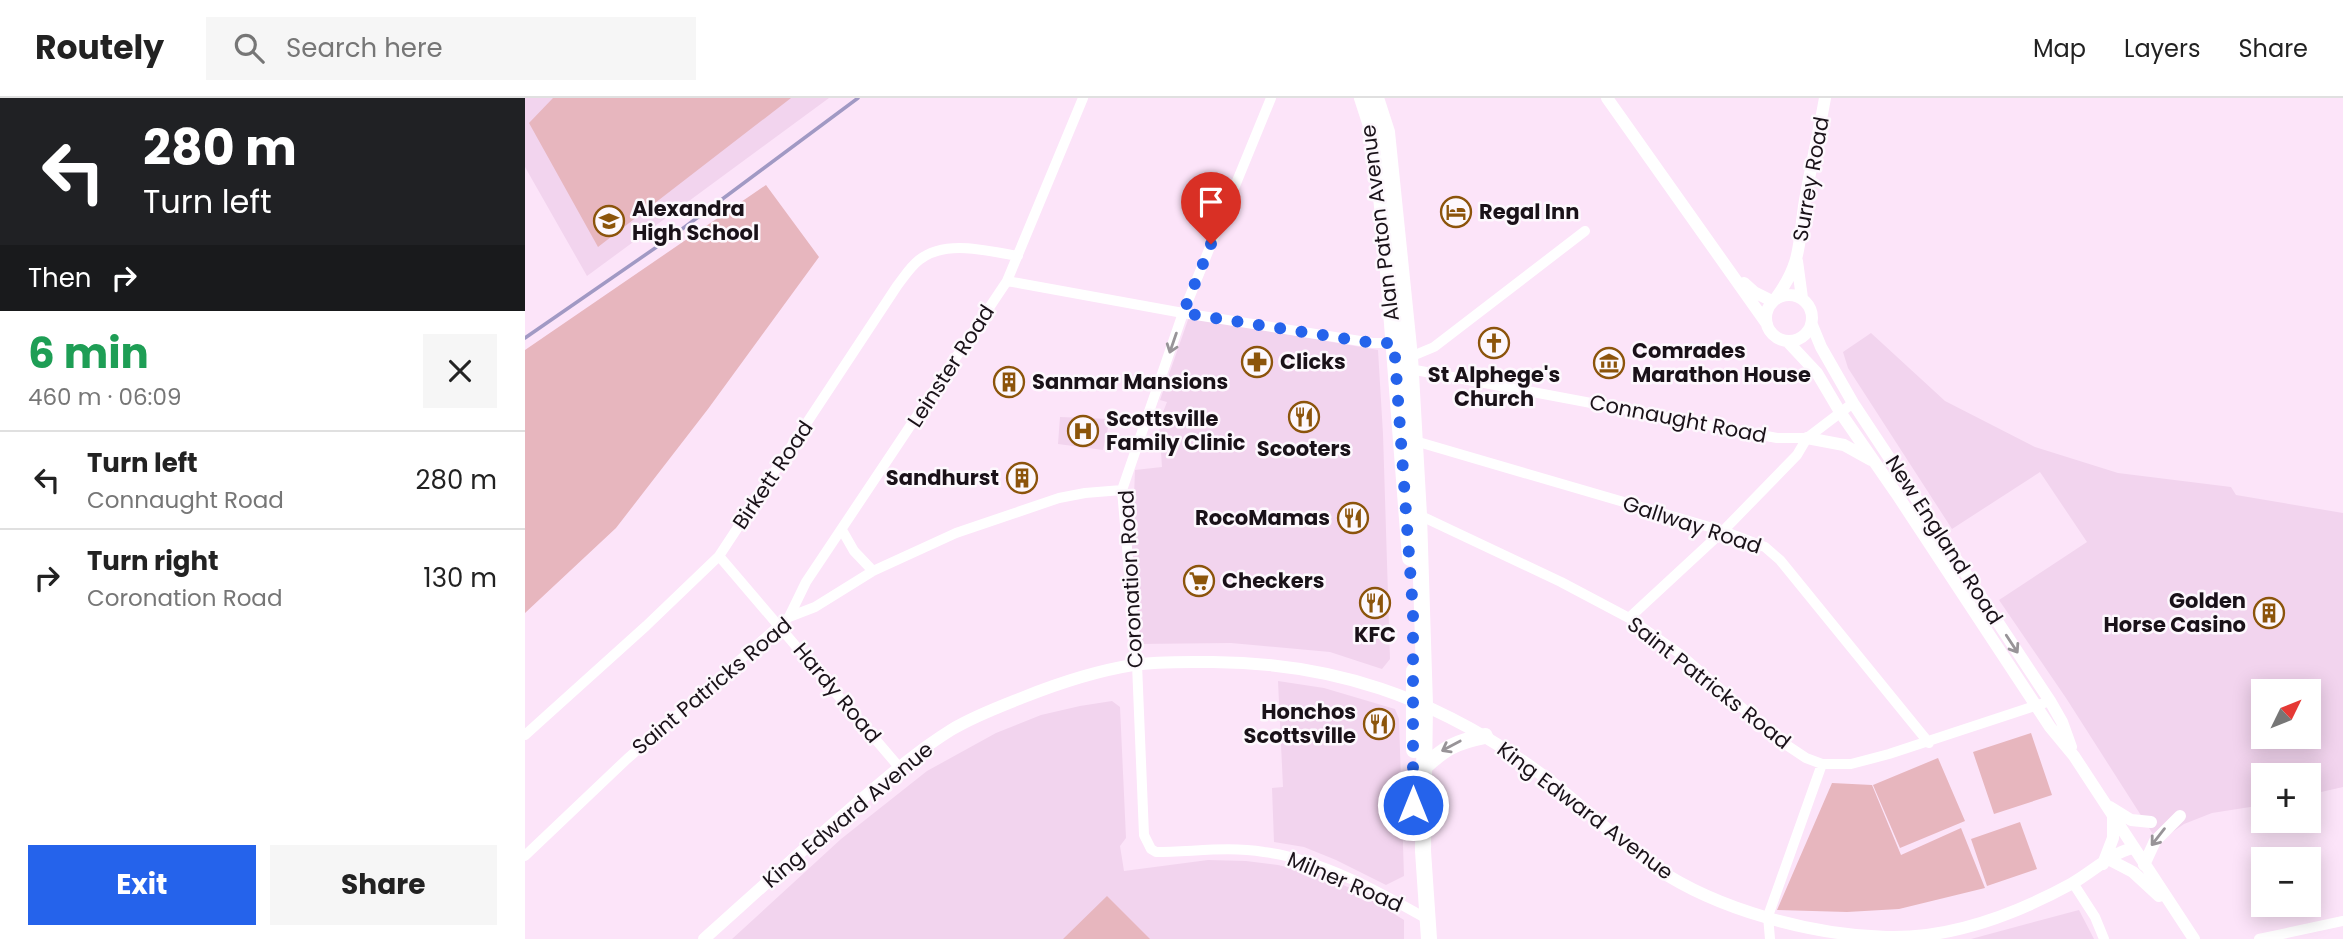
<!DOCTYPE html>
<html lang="en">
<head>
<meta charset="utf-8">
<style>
  body { margin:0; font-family:Poppins,sans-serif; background:#f6f6f6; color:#222; height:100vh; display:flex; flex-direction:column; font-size:26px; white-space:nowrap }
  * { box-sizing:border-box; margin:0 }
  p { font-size:23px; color:#767676 }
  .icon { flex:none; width:38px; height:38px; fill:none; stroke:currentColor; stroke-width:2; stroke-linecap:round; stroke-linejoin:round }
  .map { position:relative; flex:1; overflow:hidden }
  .details { display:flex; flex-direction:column; background:#fff; width:525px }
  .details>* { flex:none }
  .hud { background:#202124; color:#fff; overflow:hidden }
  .needle { width:46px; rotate:47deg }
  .buttons { position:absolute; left:1726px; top:581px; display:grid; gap:14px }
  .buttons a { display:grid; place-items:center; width:70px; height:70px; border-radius:0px; background:#fff; box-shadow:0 4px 18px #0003; font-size:35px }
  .pin { position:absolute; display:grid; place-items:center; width:60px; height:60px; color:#fff; margin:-72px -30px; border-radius:50% 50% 50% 0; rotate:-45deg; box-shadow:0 0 7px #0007 }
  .pin .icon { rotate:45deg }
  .me { position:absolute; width:77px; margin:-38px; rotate:0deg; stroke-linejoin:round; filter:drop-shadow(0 0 5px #0008) }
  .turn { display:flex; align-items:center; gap:24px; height:147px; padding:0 28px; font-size:32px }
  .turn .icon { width:91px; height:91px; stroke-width:2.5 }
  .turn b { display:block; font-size:49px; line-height:60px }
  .then { display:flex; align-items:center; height:66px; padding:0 28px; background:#0003; gap:14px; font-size:26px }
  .round { display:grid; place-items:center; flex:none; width:74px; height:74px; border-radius:0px; background:#f6f6f6 }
  .headline { display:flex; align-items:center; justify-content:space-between; height:119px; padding:0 28px }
  h1 { font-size:42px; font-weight:700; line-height:52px; color:#1e9e55 }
  .cta { display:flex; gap:14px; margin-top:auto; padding:14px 28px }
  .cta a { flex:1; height:80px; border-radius:0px; background:#2563eb; color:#fff; font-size:28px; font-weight:700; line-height:80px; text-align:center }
  .cta a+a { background:#f6f6f6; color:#222 }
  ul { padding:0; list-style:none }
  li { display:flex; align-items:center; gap:21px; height:98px; padding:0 28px; border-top:2px solid #e0e0e0 }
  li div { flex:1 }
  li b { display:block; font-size:26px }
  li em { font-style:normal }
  header { display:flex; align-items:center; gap:42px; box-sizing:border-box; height:98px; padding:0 35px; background:#fff; border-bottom:2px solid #e0e0e0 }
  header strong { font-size:33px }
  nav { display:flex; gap:38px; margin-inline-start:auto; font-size:24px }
  .search { width:490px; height:63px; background:#f6f6f6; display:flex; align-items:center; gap:18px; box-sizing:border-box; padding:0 24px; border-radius:0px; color:#767676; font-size:26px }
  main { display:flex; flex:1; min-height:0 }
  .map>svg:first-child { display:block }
  .built { fill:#f2d4ee; fill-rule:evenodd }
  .green { fill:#e7b6be }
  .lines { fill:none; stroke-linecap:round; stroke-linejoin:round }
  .stream { stroke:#a199c4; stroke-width:3.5 }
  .minor { stroke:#fff; stroke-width:10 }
  .tertiary { stroke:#fff; stroke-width:12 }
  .primary { stroke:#fff; stroke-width:16 }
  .oneway { stroke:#989498 }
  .route { stroke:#2563eb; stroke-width:12; stroke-dasharray:0 21.6 }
  .labels { text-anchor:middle; stroke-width:5; stroke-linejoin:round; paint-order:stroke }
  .street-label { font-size:21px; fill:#1a1219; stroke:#fdf8fd }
  .poi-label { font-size:21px; font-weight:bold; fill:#1a1219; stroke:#fdf8fd; text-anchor:start }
</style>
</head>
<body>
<header>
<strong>Routely</strong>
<div class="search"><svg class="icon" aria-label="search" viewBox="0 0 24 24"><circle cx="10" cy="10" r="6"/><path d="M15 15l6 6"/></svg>Search here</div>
<nav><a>Map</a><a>Layers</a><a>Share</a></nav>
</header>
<main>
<section class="details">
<div class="hud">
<div class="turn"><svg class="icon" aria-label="left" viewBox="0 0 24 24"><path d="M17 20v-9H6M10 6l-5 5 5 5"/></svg><div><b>280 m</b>Turn left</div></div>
<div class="then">Then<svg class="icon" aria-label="right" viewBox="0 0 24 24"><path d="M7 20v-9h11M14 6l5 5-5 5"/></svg></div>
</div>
<div class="headline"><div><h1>6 min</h1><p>460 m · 06:09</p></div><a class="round"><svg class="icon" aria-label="close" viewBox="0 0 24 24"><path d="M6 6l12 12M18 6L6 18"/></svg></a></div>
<ul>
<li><svg class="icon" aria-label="left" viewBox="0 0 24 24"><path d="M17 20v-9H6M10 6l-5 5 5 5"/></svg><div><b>Turn left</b><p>Connaught Road</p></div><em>280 m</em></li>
<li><svg class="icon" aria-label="right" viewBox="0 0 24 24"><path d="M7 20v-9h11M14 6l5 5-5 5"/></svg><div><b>Turn right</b><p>Coronation Road</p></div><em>130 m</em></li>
</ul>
<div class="cta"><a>Exit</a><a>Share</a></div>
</section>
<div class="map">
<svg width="1818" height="841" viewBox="0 0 1818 841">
  <rect width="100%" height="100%" fill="#fce4f9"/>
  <!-- built -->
  <path class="built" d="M0,0H304L62,178L0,69Z
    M664,219L853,252L858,336L865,561L857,571L805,554L706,545L612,546L607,451L610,372L637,369L634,324L642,304L635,302Z
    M1346,235L1420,303L1510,349L1593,375L1706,389L1711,397L1818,415V689L1783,697V677H1738V707L1687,715L1659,726L1633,744L1541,600L1474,502L1562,444L1515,374L1427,431L1323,270L1318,254ZM1738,593H1783V639H1738Z
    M535,319L585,321L578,352L533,346Z
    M753,583L799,590L870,611L874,621L879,778L861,787L811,762L779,749L749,744L747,690L758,689Z
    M587,603L595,609L601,740L595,748L599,773L683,762L721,763L753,767L795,777L832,793L835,801L848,803L879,822V841H207L316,741L402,673L471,635L516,617L555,608Z
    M1554,812L1569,841H1446Z"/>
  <!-- green -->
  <path class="green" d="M28,0H266L73,149L4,25Z
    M241,87L294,159L183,311L91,430L0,515V252Z
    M1506,635L1527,697L1469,716L1448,654Z
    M1413,660L1440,723L1375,750L1348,687Z
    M1307,685L1347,687L1376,757L1436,730L1460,790L1374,811L1322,814L1252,812Z
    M1495,724L1512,771L1462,788L1446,741Z
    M582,798L625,841H538Z"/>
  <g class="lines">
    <!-- stream -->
    <path class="stream" d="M0,240L149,137L333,0"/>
    <!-- minor -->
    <path class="minor" d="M746,0L658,215L597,392L612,566L619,737L626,751L631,754C667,754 703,748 739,754C795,761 853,793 902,821
      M482,183L658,215L848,245H869
      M885,259L909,249L1060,133
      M885,271L1252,340H1282L1328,305
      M890,343L1198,433L1240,449L1255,462L1404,645
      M894,417L1036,484L1104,520L1155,556L1257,644L1281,660L1297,666H1326L1364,656L1525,603
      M317,432L329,453L348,473
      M194,458L374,669
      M264,519L281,484L482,183L558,0
      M1104,520L1198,433L1272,357L1282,340
      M0,637L121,528L194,458L372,188C379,179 385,169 394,162C421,141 462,153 493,158
      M0,758L102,661L264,519L290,509L348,473L431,435L534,400L560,395L597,392
      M1548,785L1570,819L1579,841
      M1245,841L1243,818L1297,666
      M1734,841L1818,823"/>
    <!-- tertiary -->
    <path class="tertiary" d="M1082,0L1242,226
      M1272,163L1277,200
      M1219,185L1229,194L1247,203
      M1241 220a23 23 0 1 1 46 0a23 23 0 1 1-46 0Z
      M1251,200C1278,163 1273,144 1280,102C1286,68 1294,34 1300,0
      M1287,227L1296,249L1328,305L1525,603L1537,624L1546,649
      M1263,244L1292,275L1315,314L1371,395L1525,629L1549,658L1669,841
      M1282,340L1319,347L1346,362
      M1585,709L1606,722L1626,724
      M1585,762L1608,774L1634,798
      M1578,766L1588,740V720
      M1619,767L1630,743L1655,718
      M179,841C227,798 275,754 324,712C357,684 389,655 426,632C449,618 474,609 499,599C534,585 571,573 608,567C634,563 662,564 688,564C809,565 907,599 1005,668C1050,699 1087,739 1131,770C1193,812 1287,837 1361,839C1425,841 1491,816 1546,786C1566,775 1586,755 1608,750"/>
    <!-- primary -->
    <path class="primary" d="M837,0L849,37L860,135L885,460
      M851,0L862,34L885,259L894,417L900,607L898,753L904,841
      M889,652V573
      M898,670C920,650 930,644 960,638"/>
  </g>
  <!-- one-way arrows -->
  <defs><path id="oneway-shaft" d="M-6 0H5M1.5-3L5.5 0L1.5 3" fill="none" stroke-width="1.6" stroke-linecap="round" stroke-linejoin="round" transform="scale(1.75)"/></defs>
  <g class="oneway">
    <use href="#oneway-shaft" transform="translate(648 245) rotate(109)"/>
    <use href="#oneway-shaft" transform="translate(1487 546) rotate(57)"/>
    <use href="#oneway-shaft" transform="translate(926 648) rotate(152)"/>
    <use href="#oneway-shaft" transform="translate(1633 739) rotate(128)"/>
  </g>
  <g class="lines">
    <!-- route -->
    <path class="route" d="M686,146L658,215L848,245H869L888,513V707"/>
  </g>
  <!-- icons -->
  <defs>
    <g id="hotel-ring" transform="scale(1.575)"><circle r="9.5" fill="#fdf8fd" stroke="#8c540b" stroke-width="1.5"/><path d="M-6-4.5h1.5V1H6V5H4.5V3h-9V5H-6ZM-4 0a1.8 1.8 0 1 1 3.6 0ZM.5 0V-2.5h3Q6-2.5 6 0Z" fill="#8c540b"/></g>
    <g id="school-ring" transform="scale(1.575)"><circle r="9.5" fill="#fdf8fd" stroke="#8c540b" stroke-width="1.5"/><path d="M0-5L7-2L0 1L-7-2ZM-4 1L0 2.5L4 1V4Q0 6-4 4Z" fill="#8c540b"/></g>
    <g id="church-ring" transform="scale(1.575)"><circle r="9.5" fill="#fdf8fd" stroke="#8c540b" stroke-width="1.5"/><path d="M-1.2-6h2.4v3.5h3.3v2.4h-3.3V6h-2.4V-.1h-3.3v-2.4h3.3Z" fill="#8c540b"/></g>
    <g id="pharmacy-ring" transform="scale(1.575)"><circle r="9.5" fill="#fdf8fd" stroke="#8c540b" stroke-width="1.5"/><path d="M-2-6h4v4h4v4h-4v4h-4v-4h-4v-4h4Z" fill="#8c540b"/></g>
    <g id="museum-ring" transform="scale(1.575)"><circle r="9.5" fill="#fdf8fd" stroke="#8c540b" stroke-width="1.5"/><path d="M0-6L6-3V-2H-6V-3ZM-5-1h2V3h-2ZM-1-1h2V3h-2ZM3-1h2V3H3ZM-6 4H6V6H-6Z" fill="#8c540b"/></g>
    <g id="building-ring" transform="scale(1.575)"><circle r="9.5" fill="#fdf8fd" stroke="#8c540b" stroke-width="1.5"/><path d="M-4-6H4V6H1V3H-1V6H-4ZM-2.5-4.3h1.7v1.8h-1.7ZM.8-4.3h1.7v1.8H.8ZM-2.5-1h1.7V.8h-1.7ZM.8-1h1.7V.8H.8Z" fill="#8c540b"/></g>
    <g id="restaurant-ring" transform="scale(1.575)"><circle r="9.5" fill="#fdf8fd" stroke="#8c540b" stroke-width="1.5"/><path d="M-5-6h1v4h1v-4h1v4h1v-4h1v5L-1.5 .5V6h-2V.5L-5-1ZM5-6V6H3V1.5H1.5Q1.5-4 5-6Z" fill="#8c540b"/></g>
    <g id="hospital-ring" transform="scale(1.575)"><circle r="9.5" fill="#fdf8fd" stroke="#8c540b" stroke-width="1.5"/><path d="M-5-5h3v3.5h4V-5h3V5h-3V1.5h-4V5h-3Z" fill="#8c540b"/></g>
    <g id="supermarket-ring" transform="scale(1.575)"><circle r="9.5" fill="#fdf8fd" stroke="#8c540b" stroke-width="1.5"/><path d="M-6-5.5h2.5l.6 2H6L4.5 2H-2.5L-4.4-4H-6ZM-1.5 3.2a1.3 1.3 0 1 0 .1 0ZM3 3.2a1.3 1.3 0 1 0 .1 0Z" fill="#8c540b"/></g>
  </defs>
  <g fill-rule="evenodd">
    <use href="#hotel-ring" x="931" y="114"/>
    <use href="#school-ring" x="84" y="123"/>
    <use href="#church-ring" x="969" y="245"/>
    <use href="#pharmacy-ring" x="732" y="264"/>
    <use href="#museum-ring" x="1084" y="265"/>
    <use href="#building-ring" x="484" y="284"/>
    <use href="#restaurant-ring" x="779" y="319"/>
    <use href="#hospital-ring" x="558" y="333"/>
    <use href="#building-ring" x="497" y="380"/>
    <use href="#restaurant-ring" x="828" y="420"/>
    <use href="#supermarket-ring" x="674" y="483"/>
    <use href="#restaurant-ring" x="850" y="505"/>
    <use href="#building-ring" x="1744" y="515"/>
    <use href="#restaurant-ring" x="854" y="626"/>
  </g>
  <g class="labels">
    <!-- street labels -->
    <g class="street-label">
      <text transform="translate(1286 81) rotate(-80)" y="7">Surrey Road</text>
      <text transform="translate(855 125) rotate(-97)" y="7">Alan Paton Avenue</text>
      <text transform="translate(426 268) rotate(-57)" y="7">Leinster Road</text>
      <text transform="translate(1153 321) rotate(11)" y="7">Connaught Road</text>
      <text transform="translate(248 377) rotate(-56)" y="7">Birkett Road</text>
      <text transform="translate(1167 427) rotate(18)" y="7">Gallway Road</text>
      <text transform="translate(1419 442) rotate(57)" y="7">New England Road</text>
      <text transform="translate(606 481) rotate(-93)" y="7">Coronation Road</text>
      <text transform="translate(1184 585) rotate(38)" y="7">Saint Patricks Road</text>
      <text transform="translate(187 588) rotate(-40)" y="7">Saint Patricks Road</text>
      <text transform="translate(312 595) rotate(50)" y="7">Hardy Road</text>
      <text transform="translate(1060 713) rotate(37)" y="7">King Edward Avenue</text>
      <text transform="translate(323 717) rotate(-40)" y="7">King Edward Avenue</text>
      <text transform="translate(820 784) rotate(23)" y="7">Milner Road</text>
    </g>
    <!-- poi labels -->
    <g class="poi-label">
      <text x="107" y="118">Alexandra<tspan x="107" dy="24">High School</tspan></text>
      <text x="954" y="121">Regal Inn</text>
      <text x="1107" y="260">Comrades<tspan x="1107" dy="24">Marathon House</tspan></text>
      <text x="755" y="271">Clicks</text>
      <text x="969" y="284" text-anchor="middle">St Alphege's<tspan x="969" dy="24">Church</tspan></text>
      <text x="507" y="291">Sanmar Mansions</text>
      <text x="581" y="328">Scottsville<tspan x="581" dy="24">Family Clinic</tspan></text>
      <text x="779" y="358" text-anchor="middle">Scooters</text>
      <text x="474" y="387" text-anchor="end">Sandhurst</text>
      <text x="805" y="427" text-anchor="end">RocoMamas</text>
      <text x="697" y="490">Checkers</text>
      <text x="1721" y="510" text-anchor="end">Golden<tspan x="1721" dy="24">Horse Casino</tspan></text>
      <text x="850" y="544" text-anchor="middle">KFC</text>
      <text x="831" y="621" text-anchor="end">Honchos<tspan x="831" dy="24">Scottsville</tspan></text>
    </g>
  </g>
</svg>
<div class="buttons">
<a><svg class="needle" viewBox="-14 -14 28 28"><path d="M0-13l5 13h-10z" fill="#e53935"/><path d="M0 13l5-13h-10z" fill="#767676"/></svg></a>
<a>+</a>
<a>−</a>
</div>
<div class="pin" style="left:686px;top:146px;background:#d93025"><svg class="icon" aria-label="arrive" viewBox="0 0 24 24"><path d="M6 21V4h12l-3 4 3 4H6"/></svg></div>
<svg class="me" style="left:888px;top:707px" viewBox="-20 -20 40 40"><circle r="17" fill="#2563eb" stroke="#fff" stroke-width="3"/><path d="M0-11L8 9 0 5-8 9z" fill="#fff"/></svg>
</div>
</main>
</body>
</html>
